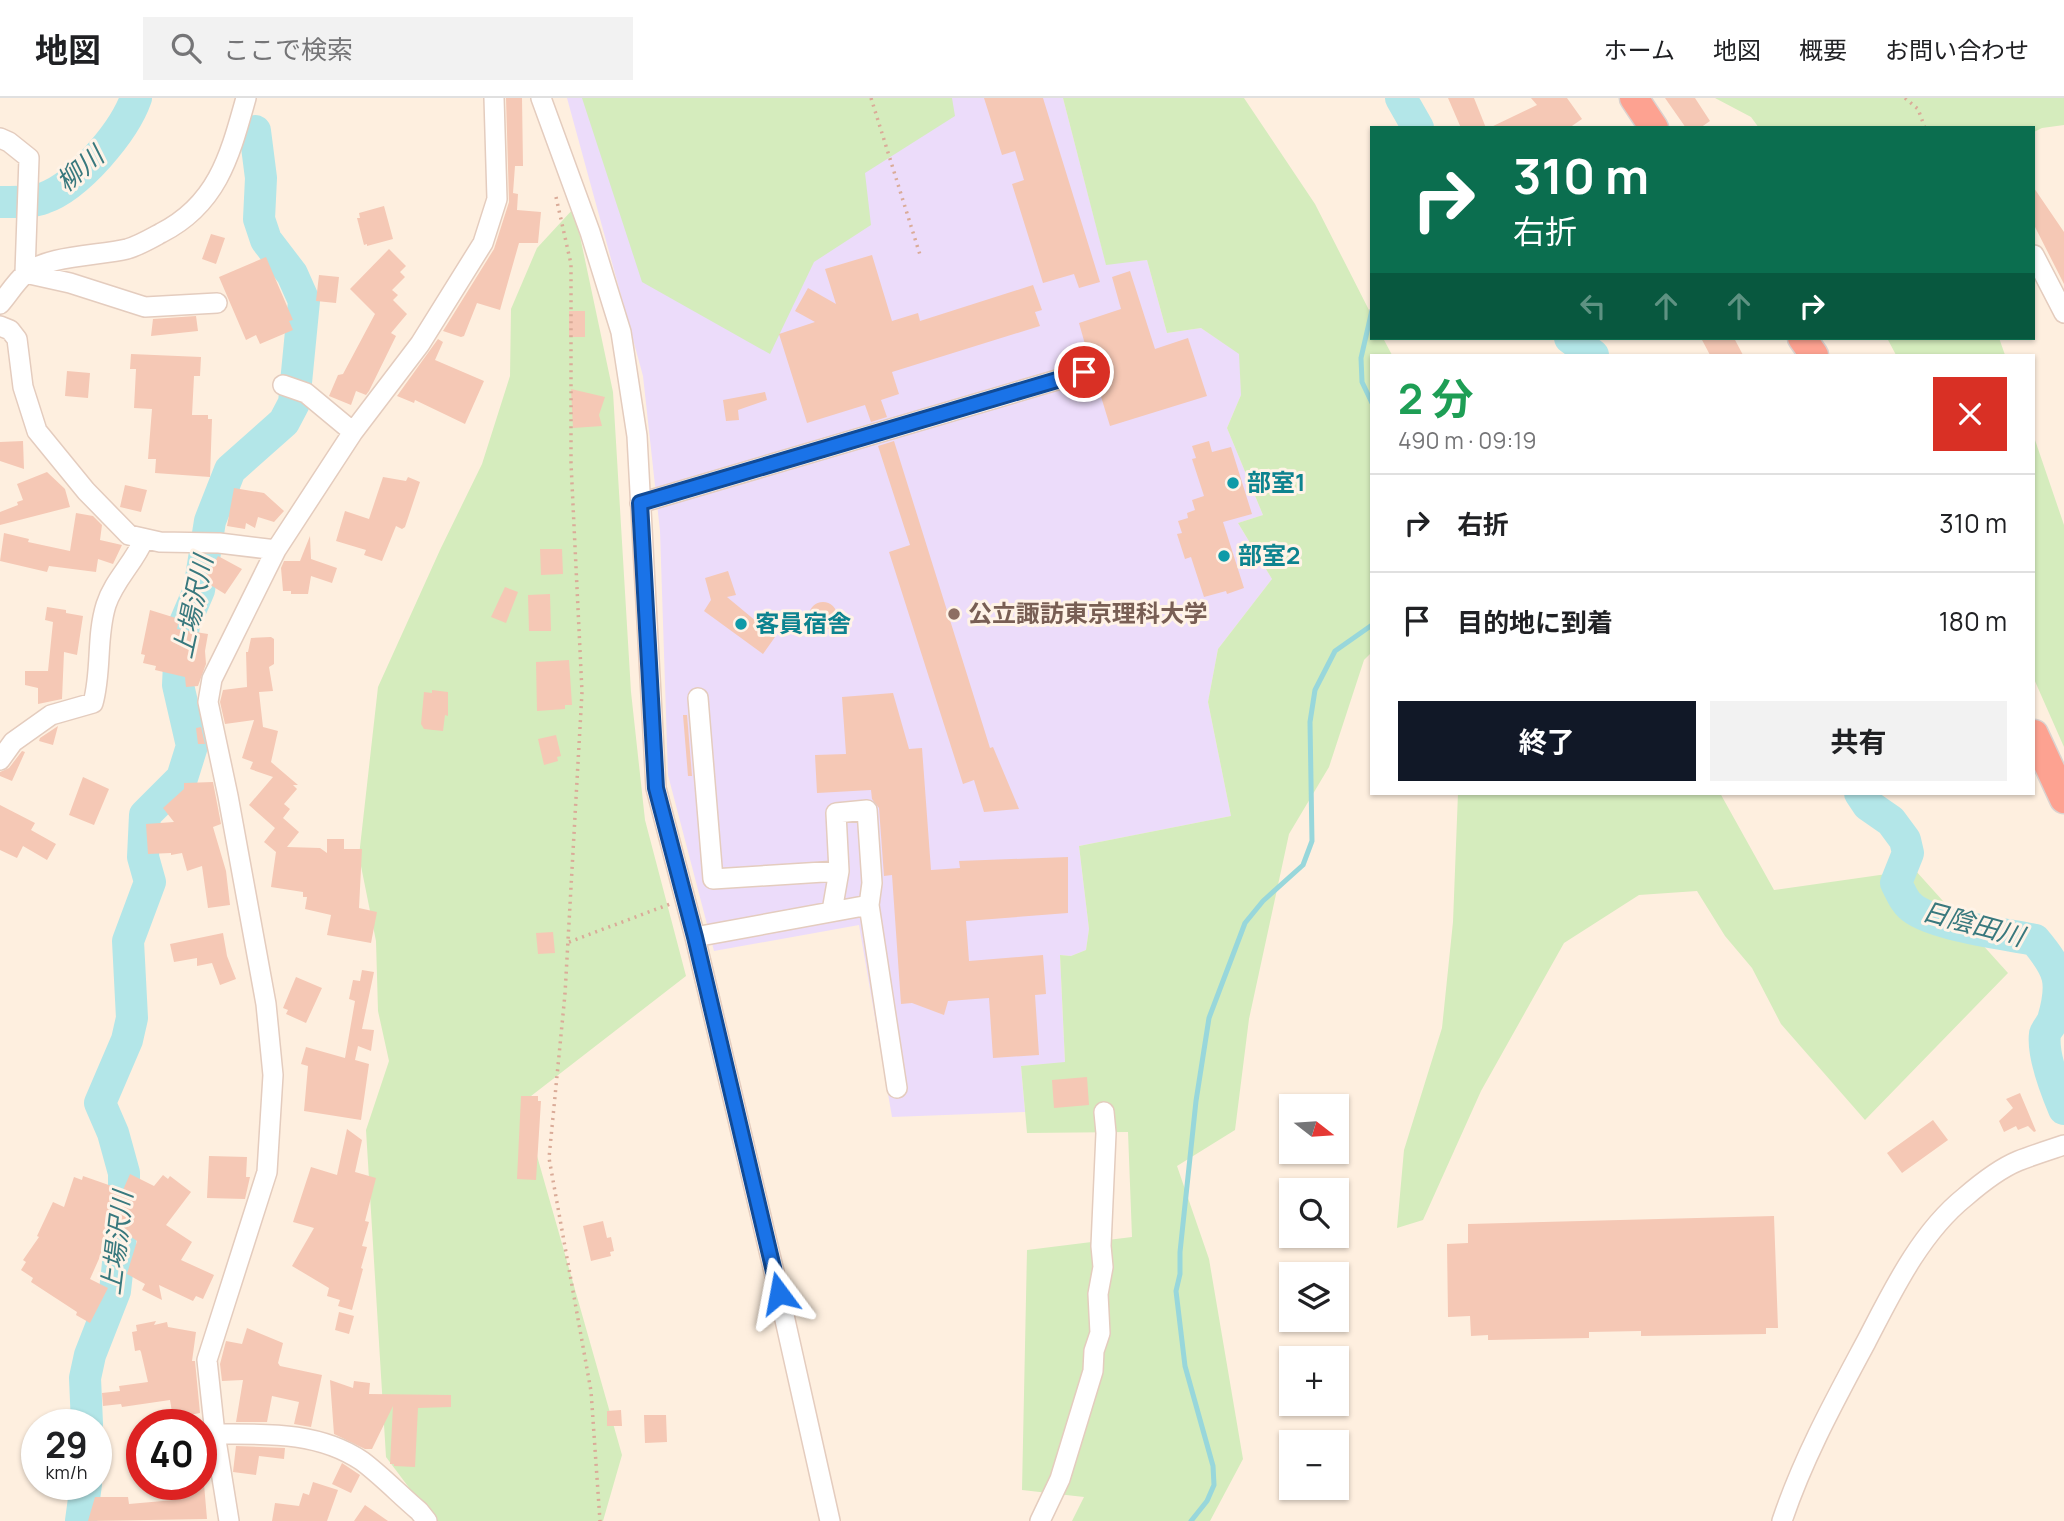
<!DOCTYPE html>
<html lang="ja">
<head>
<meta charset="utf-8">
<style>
  body { margin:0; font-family:Manrope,"Noto Sans JP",sans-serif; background:#f2f2f2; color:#202124; height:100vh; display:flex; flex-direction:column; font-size:26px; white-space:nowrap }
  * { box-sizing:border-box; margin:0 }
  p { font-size:23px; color:#757577 }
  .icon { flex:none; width:38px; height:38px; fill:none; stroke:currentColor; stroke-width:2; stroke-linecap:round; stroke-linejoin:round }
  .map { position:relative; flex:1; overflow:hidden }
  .sheet { position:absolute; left:1370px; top:256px; width:665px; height:441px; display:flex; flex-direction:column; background:#fff; border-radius:0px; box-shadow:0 2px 5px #0004 }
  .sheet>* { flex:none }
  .banner { position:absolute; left:1370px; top:28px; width:665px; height:214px; border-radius:0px; box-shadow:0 2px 5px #0004; background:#0b6e4f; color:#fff; overflow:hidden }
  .needle { width:46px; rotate:107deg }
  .buttons { position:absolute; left:1279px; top:996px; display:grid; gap:14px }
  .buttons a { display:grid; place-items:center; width:70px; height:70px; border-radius:0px; background:#fff; box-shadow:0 2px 5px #0004; font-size:35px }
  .speed { position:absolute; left:21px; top:1311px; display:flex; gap:14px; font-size:35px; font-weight:700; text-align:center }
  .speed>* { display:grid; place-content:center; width:91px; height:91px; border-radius:50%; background:#fff; box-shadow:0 2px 5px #0004; line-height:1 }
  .speed small { font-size:18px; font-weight:400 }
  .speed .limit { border:10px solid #d22; background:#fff; color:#111 }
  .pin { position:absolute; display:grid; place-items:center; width:60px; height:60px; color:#fff; margin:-30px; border:4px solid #fff; border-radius:50%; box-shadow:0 2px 7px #0007 }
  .me { position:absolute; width:77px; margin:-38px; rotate:347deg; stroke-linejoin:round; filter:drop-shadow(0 0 5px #0008) }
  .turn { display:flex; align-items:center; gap:24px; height:147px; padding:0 28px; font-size:32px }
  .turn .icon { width:91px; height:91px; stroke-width:2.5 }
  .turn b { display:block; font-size:49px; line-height:60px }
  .lanes { display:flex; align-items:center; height:66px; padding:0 28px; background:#0003; justify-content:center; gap:35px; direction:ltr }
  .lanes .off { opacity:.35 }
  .round { display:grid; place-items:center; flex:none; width:74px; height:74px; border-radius:0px; background:#f2f2f2 }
  .head { display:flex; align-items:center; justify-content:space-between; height:119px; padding:0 28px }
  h1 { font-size:42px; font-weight:700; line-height:52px; color:#1e9e55 }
  .cta { display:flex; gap:14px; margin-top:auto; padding:14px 28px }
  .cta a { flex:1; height:80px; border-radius:0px; background:#111827; color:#fff; font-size:28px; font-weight:700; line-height:80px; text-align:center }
  .cta a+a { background:#f2f2f2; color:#202124 }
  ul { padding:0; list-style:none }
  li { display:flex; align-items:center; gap:21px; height:98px; padding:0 28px; border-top:2px solid #e0e0e0 }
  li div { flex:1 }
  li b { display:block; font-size:26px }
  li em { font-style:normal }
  header { display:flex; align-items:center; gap:42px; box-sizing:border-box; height:98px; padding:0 35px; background:#fff; border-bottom:2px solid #e0e0e0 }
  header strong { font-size:33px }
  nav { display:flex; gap:38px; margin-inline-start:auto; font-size:24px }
  .search { width:490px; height:63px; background:#f2f2f2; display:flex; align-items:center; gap:18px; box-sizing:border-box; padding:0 24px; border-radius:0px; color:#757577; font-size:26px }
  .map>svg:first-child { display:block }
  .education { fill:#ecdcfa }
  .green { fill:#d5ecbd }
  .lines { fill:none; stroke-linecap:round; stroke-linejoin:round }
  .stream { stroke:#98d7db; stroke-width:5 }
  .river { stroke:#b3e6e8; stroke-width:32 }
  .building { fill:#f5c8b5 }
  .minor-casing { stroke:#e4ccbe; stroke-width:22 }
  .highway-casing { stroke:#dbd2cf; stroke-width:31 }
  .path { stroke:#daab98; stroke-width:3.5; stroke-dasharray:2 5; stroke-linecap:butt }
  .minor { stroke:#fff; stroke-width:19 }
  .highway { stroke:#fda291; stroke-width:28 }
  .route-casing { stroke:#114b97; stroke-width:18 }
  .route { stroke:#1a73e8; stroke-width:12 }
  .culture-dot { fill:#0f9aa8; stroke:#fff3e7; stroke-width:2.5 }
  .education-dot { fill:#8d6e63; stroke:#fff3e7; stroke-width:2.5 }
  .labels { text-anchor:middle; stroke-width:6; stroke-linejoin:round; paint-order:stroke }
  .culture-label { font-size:24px; font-weight:bold; fill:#0d838f; stroke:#fff3e7; text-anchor:start }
  .education-label { font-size:24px; font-weight:bold; fill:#785e54; stroke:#fff3e7; text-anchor:start }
  .water-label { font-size:26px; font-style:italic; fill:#38787d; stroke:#fff3e7 }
</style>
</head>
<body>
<header>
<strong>地図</strong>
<div class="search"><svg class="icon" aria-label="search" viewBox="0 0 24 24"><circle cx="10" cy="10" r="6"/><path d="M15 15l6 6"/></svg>ここで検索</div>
<nav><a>ホーム</a><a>地図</a><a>概要</a><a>お問い合わせ</a></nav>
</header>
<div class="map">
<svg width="2064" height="1423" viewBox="0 0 2064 1423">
  <rect width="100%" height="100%" fill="#feefdf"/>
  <!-- education -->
  <path class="education" d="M567,0H1063L1106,166L1147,162L1167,235L1201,230L1240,256L1241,297L1227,330L1263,417L1238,425L1272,481L1218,551L1208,604L1231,718L1079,748L1089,831L1086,852L1071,858L1060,857L1065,965L1021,968L1025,1014L892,1019L859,827L714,853L668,677L660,433L643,278Z"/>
  <!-- green -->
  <path class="green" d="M582,0H952L955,18L865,75L871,127L814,164L770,256L642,184Z
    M1063,0H1244L1315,106L1372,218V240H1383L1392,257H1372V554L1364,562L1329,669L1289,736L1249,921L1235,1032L1177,1068L1209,1161L1243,1361L1210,1423H1072L1084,1399L1022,1392L1027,1152L1132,1139L1128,1034L1027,1035L1021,968L1065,964L1060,857L1071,858L1086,852L1089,831L1079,748L1231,718L1208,604L1218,551L1272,481L1238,425L1263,417L1227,330L1241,297L1239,256L1201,230L1167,235L1147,162L1106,167Z
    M1715,0H2064V27L2042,30L2034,34V30H1759L1751,19Z
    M574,110L613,294L631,594L645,722L686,878L522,1005L622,1357L603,1423H434L386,1359L366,1032L389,963L378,913L376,843L359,758L378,589L440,452L482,366L510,278L511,211L537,150Z
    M1887,240H1999L2005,257H1896Z
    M2034,339L2064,427V649L2034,581Z
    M1458,695H1720L1774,792L1915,772L2008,875L1865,1022L1781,926L1752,870L1725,838L1697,793L1639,797L1564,845L1481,993L1423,1122L1397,1130L1404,1052L1442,930L1453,824Z"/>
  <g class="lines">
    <!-- stream -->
    <path class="stream" d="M1372,212L1361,260L1362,284L1372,305
      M1191,1423L1207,1403L1214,1387L1213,1368L1185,1268L1176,1193L1180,1176V1154L1196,1003L1209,920L1245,825L1263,803L1303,767L1312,743L1310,624L1315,592L1335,553L1372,527"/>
    <!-- river -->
    <path class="river" d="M1401,0L1418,30
      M0,104C14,104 31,105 44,100C78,88 124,34 136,0
      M1570,240L1593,257
      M1860,695L1868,707L1891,723L1905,742L1908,755L1896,785C1900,792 1903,802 1910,808C1929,827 2007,836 2035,842C2060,872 2064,884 2053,922C2051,927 2046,932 2045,936C2042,957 2056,992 2064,1011
      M87,1326L85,1280L90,1257L115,1193L124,1110V1075L113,1035L100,1005L127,942L132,920L128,843L150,784L143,759L145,717L182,680L192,648L178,587L179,565L184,527L199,492L210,423L230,372L284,324L294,305L304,203L292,176L266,142L259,121L261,80L255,33
      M81,1423L86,1386"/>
  </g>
  <!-- building -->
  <path class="building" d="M506,0H522L523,68H515L513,95L518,96L517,112L541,114L538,145H519L500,212L477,205L464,238L461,239L443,233L494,151L509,104Z
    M984,0H1043L1100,184L1079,190L1074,176L1043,185L1012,86L1024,82L1015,53L1002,57Z
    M1448,0H1474L1486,30H1461Z
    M1531,0H1567L1582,21L1569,30H1489L1537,7Z
    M1665,0H1695L1710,23L1700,30H1686Z
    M2034,90L2064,134V186L2034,127Z
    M384,108L393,141L367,148V146L364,147L357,120H360L359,115Z
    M211,136L225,140L216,166L202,161Z
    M389,151L406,168L400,174L405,179L392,192L398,197L393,202L407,216L391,235L396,238L369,293L366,297L356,293L351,307L329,298L338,277L343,276L375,216L350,191Z
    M872,157L892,223L918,215L920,223L1033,187L1042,212L1035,214L1040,228L892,274L899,296L881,302L887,319L871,324L865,307L807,325L779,236L815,224L795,213L808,190L836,206L825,171Z
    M266,159L293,222L289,223L293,232L260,246L256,237L246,242L219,179Z
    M1130,173L1155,251L1188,240L1207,298L1110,328L1095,279V270L1090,264L1079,225L1121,211L1112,179Z
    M319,177L339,179L336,205L316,203Z
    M569,213H585V239H569Z
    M196,218L198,233L151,238L153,221Z
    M1701,240H1734L1743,257H1710Z
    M438,241L443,244L435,262L484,283L465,326L415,302L414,305L397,298Z
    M131,256L201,259L200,278H194L192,317H208V321H212L210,379L155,375L156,361H148L152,311L134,310L136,271H130Z
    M67,273L90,275L88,300L65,298Z
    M571,291L605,299L599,317L602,328L573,330Z
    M765,294L767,302L738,312L739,322L726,323L723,302Z
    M23,343L24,371L0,363V344Z
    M894,343L990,650L993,649L1019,711L984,714L974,682L963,686L889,454L910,447L878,348Z
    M1209,343L1212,354L1231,349L1252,416L1223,424L1244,490L1227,496L1226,493L1204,499L1191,459L1185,461L1177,436L1182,435L1178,423L1188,420L1187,415L1195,412L1192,402L1204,398L1192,361L1196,360L1192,348Z
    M47,374L65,391L70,409L0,427V414L18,407L17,404L23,402L17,386Z
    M383,379L406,383L408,379L420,384L405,429L402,431L396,428L382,463L364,457L366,452L336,443L345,413L369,421Z
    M125,387L147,392L141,414L120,409Z
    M234,390L264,395L284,413L274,424L258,419L255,430L246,425L245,431L227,428Z
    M76,415L93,418L102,427L100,442L122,447L113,466L98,461L96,474L49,468L47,474L0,463L4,435L29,441L28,444L70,453Z
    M310,438L311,461L337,470L332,485L311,478L308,496H291V493H283L281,470L284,463H300Z
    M540,451H562L563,476L541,477Z
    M218,458L242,471L225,496L204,483Z
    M728,473L736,497L727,499L775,539L763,556L704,513L711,502L705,480Z
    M505,489L518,494L506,525L491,519Z
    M550,496L551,533H529L528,497Z
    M809 518a14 14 0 1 1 28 0a14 14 0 1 1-28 0Z
    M47,509L66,512V515L83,518L77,557L64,554L62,601L38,606V590L25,587V573H48L53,524L45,522Z
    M150,512L179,521L177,531L208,536L205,553L206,566L198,588L186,589L185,579L155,572L156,568L143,565L145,557L141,556Z
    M271,539L274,541V566L269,569L273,593L259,594L263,629L278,633L271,664L298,687H293L297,691L284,706L290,711L283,720L299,734L287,749L320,750L327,755V741H344V751H362L359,810L377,814L371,845L327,837L331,817L305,811L307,799H303V794L271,789L276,754L264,744L275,730L249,707L273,679L250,671L253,664L242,660L254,622L225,626L220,604L223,592L247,589L246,554H248L251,540Z
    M569,562L572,607H565V611L537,613L536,564Z
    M432,592L448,594V618L445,617L443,633L424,631L421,626L424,594L432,595Z
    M893,595L909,651L922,650L931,772L960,770L959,763L1068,759V815L966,823L969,863L1043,857L1046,896L1035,897L1039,957L993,960L989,900L948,903L944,917L912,905L901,906L892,777L884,778L879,710L872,701L871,692L817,695L815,657L846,656L842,599Z
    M683,617H687L692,678H688Z
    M58,628L53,647L39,643L40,640Z
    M201,629L205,646H198L196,630Z
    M556,637L561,658L557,659L558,663L544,667L538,641Z
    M22,653L25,654L12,683L0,678V674L9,670Z
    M83,679L109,691L94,727L69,717Z
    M213,684L221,726L213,729L226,773L230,807L208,810L202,768L187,773L182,755L171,757V755L148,756L146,726L174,724L163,710L184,691V685Z
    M0,707L35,725L31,732L56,746L47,762L23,748L17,760L0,752Z
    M553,834L555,855L538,856L536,835Z
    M223,835L227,858L236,881L220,887L212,865L197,868V860L174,864L170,846Z
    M362,872L374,874L362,931L374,932L371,953L358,948L355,962L369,966L361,1022L304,1013L308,968L301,966L306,949L345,960L355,903L349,901L353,882L360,883Z
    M296,879L322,890L306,925L286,916L288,912L283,910Z
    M1087,979L1089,1007L1054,1010L1052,982Z
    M2020,995L2036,1033L2034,1034L2028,1028L2018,1032L2016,1028L2004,1034L1999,1023L2013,1010L2006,1001Z
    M521,998H538V1003H541L536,1082L517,1081Z
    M1933,1022L1948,1042L1902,1075L1887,1055Z
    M347,1031L362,1042L355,1074L376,1080L365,1123L369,1124L362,1148L367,1149L361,1170L363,1171L352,1212L338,1208L340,1202L327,1198L329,1190L292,1168L314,1130L293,1124L311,1069L337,1077Z
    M209,1058L247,1059L246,1079H250L245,1101L207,1100Z
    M130,1076L154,1088L163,1077L168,1081L170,1078L191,1094L166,1127L192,1144L181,1162L214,1177L203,1201L196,1198L193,1203L159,1187L162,1202L142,1192L145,1186L127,1176L137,1143L114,1127L90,1181L108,1190L90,1225L76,1217L77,1214L31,1184L33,1180L21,1172L26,1164L23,1162L39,1139L37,1138L53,1104L64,1109L74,1079L82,1082L83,1078L123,1092Z
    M1774,1118L1778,1230H1766V1236L1641,1238V1233L1589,1234V1240L1488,1242V1237L1471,1238L1470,1218L1448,1219L1447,1146L1468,1145V1126Z
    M603,1123L607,1140L611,1139L614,1153L610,1154L611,1158L591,1163L583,1128Z
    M339,1214L354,1218L349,1236L335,1232Z
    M156,1223L154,1227L167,1224L168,1229L196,1234L192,1263H195L200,1315L173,1320L170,1302L122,1309L121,1306L103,1308L102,1295L120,1293L119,1288L148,1284L141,1254L140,1252L135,1253L132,1234L137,1233L136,1227Z
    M247,1230L283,1245L278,1265L280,1268L322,1277L311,1329L294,1326L299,1304L272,1298L267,1324H236L243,1282L222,1283L220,1266L226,1243L242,1246Z
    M330,1282L353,1290L354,1283L370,1285L369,1296L451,1297V1309L418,1310L415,1369L394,1368V1366H390L393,1308L372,1351H365L334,1336Z
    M621,1312L622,1328H607V1313Z
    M644,1317H666L667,1344L645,1345Z
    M236,1348L285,1350L284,1361L259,1358L256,1377L233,1374Z
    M342,1365L360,1377L351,1395L332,1386Z
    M313,1384L338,1392L327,1423H272L275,1405L299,1408L303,1395L309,1397Z
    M173,1386H204L207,1421L88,1423L95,1399H128L129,1406L174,1402Z
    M365,1407L388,1423H354Z"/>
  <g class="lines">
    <!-- minor casing -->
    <g class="minor-casing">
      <path id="minor" d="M541,0L590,134L621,234L637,338L656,690L695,839L779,1195L830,1423
        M0,40L9,44L29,60L25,175L70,185L145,209L217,205
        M2034,157L2064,215
        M0,206C8,197 15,185 24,177C46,157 98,158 127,151C138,148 150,141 161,135C218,106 230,57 246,0
        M0,228L10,232L17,241L23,289L37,333L86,393L129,437L160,444L219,445L276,452
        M283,287L306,295L353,334
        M640,405L1084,274
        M698,600L713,781L839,773
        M0,662L13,644L51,617L93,605C102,573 96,539 106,507C114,482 134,465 144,441
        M832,813L839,773L836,715L867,712L872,785L869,807L897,990
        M695,839L869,807
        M215,1336C264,1336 318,1333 362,1363C382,1378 400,1397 419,1413L427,1423
        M229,1423L215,1336L207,1262L267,1074L273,977L266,906L228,698L208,604L212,581L276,452L353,334L420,246L483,145L497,101L494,0
        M1040,1423L1060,1381L1093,1273L1094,1253L1100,1235L1098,1196L1103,1169L1101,1148L1106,1035L1104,1014
        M1782,1423C1803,1360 1835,1302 1866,1244C1892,1194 1920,1135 1965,1099C1980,1086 2001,1070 2018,1063C2033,1057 2049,1052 2064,1047"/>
    </g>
    <!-- highway casing -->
    <g class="highway-casing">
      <path id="highway" d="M1634,0L1654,30
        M1802,240L1814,257
        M2034,636L2064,701"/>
    </g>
    <!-- path -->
    <path class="path" d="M871,0L921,160
      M1905,0L1918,11L1925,30
      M556,99L571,166V365L582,594L565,896L549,1060L591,1293L600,1423
      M569,844L670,806"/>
    <!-- minor -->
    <use href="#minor" class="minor"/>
    <!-- highway -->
    <use href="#highway" class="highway"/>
  </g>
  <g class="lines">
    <!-- route casing -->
    <g class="route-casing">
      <path id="route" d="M779,1195L695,839L656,690L640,405L1084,274"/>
    </g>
    <!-- route -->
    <use href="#route" class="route"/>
  </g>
  <!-- markers -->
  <g class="culture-dot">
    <circle cx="1233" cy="385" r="7"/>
    <circle cx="1224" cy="458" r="7"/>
    <circle cx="741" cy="526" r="7"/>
  </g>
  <circle class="education-dot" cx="954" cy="516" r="7"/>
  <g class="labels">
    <!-- culture labels -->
    <g class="culture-label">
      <text x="1247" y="393">部室1</text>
      <text x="1238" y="466">部室2</text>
      <text x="755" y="534">客員宿舎</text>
    </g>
    <!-- education labels -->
    <g class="education-label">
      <text x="968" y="524">公立諏訪東京理科大学</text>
    </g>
    <!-- water labels -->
    <g class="water-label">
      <text transform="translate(80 71) rotate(-41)" y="9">柳川</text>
      <text transform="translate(193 509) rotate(-78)" y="9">上場沢川</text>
      <text transform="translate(1973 826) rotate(15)" y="9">日陰田川</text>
      <text transform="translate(117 1145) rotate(-83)" y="9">上場沢川</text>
    </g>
  </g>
</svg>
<div class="buttons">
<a><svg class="needle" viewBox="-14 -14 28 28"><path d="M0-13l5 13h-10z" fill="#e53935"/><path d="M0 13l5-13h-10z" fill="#757577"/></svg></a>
<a><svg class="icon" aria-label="search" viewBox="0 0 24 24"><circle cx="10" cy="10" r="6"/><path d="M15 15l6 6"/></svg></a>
<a><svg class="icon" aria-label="layers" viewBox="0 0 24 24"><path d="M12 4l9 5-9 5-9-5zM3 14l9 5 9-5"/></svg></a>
<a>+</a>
<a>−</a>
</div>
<div class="speed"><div>29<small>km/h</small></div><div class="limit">40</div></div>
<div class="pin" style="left:1084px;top:274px;background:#d93025"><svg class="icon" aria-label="arrive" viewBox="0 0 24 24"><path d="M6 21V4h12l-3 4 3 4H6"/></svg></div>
<svg class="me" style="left:779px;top:1195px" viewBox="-20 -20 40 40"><path d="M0-17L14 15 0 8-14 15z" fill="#1a73e8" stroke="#fff" stroke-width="4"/></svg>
<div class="banner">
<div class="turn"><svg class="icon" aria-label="right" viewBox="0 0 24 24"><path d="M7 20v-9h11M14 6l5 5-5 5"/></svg><div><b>310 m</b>右折</div></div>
<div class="lanes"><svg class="icon off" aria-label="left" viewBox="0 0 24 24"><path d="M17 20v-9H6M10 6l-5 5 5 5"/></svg><svg class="icon off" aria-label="ahead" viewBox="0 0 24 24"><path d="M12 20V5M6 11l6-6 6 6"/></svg><svg class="icon off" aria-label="ahead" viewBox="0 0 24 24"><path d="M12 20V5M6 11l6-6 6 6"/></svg><svg class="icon" aria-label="right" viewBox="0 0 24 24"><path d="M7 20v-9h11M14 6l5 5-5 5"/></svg></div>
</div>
<section class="sheet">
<div class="head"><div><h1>2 分</h1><p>490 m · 09:19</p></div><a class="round" style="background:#d93025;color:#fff"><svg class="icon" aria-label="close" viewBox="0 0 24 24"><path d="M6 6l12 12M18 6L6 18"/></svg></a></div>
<ul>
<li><svg class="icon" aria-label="right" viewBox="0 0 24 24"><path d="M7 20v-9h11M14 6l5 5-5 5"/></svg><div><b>右折</b></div><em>310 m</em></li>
<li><svg class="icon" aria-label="arrive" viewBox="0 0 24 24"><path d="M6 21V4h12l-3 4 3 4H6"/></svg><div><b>目的地に到着</b></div><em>180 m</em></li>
</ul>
<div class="cta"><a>終了</a><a>共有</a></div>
</section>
</div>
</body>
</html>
